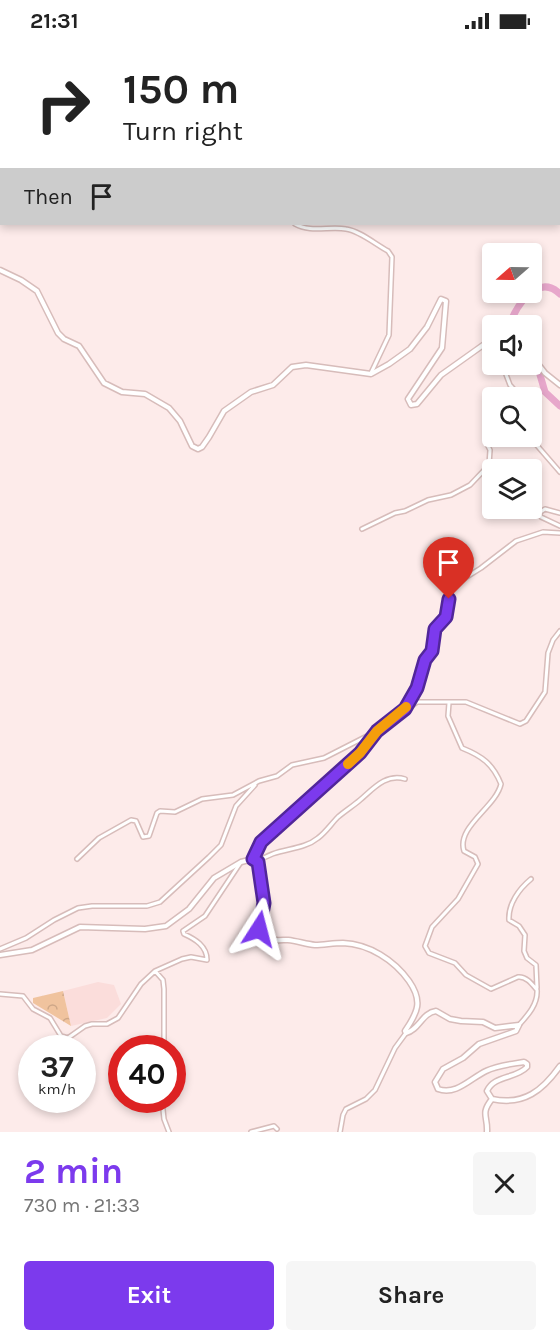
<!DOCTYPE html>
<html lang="en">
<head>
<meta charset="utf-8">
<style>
  body { margin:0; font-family:Karla,sans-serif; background:#f6f6f6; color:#222; height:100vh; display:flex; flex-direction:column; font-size:22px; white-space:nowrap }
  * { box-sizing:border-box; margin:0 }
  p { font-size:20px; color:#767676 }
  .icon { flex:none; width:33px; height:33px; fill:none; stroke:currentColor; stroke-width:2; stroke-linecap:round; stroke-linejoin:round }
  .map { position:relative; height:1090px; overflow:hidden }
  .panel { display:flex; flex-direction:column; background:#fff; flex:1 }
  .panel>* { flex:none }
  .guide { position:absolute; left:0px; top:0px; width:561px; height:183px; box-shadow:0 3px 9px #0003; background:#fff; color:#222; overflow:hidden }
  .needle { width:39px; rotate:250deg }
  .buttons { position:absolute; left:482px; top:201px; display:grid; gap:12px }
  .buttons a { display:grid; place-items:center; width:60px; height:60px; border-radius:6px; background:#fff; box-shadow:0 3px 9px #0003; font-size:30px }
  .speed { position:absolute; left:18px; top:993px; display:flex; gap:12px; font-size:30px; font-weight:700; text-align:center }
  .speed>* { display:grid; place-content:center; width:78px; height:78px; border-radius:50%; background:#fff; box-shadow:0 3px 9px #0003; line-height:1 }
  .speed small { font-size:15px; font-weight:400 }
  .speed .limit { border:9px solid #d22; background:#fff; color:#111 }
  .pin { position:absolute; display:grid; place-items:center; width:51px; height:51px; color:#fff; margin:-62px -26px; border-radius:50% 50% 50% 0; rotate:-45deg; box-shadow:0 0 6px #0007 }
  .pin .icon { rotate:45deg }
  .me { position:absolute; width:66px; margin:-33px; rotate:9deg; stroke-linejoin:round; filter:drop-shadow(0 0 4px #0008) }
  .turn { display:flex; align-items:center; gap:21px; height:126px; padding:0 24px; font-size:27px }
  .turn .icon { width:78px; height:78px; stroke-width:2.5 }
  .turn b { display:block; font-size:42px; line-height:51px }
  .then { display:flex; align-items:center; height:57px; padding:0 24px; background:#0003; gap:12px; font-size:22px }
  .round { display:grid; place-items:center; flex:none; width:63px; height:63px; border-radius:6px; background:#f6f6f6 }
  .headline { display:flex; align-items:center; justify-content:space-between; height:102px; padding:0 24px }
  h1 { font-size:36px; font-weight:700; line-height:45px; color:#7c3aed }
  .cta { display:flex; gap:12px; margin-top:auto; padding:12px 24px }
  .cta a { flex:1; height:69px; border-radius:6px; background:#7c3aed; color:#fff; font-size:24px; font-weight:700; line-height:69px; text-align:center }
  .cta a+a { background:#f6f6f6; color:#222 }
  .status { display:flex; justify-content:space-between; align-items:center; height:42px; padding:0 30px; background:#fff; direction:ltr }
  .status svg { height:16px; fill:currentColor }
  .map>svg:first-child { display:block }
  .built { fill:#fbdddb }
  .forest { fill:url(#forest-crowns) }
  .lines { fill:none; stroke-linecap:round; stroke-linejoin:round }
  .river { stroke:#e7a7cb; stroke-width:7 }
  .minor-casing { stroke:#d7bcba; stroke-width:6 }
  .tertiary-casing { stroke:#d7bcba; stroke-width:7 }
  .minor { stroke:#fff; stroke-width:3 }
  .tertiary { stroke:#fff; stroke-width:4 }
  .route-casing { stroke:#51269a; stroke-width:15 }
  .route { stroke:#7c3aed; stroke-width:10 }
  .slow { stroke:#f59e0b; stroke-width:10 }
</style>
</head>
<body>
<div class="status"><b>21:31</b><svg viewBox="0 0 49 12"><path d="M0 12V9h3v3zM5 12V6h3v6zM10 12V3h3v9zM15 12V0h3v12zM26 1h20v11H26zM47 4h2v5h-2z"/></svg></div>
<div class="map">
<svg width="560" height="1090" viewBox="0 0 560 1090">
  <defs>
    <pattern id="forest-crowns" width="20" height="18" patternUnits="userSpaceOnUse" patternTransform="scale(1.5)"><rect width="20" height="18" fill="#f0c39e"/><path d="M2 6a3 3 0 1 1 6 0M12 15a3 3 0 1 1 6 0" fill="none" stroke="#cea788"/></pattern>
  </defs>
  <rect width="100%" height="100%" fill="#fdebea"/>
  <!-- built -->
  <path class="built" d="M98,940L114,943L121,962L107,976L71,984L63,949Z"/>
  <!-- forest -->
  <path class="forest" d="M63,949L71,984L33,961V956Z"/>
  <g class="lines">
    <!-- river -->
    <path class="river" d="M509,284C516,264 538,230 560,252
      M533,317L538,326L545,350L560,364"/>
    <!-- minor casing -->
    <g class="minor-casing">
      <path id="minor" d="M295,182C310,191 330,184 346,187C360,189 375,202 388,209L392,215L389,293L371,331
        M502,322L510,343L522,356
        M531,390L534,400L560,430
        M560,471L545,467L539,471L541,475L560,484
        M362,487L395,471L405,469L428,458L451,453L470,443L489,423L490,408L485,398L492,388
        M449,661L448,674L462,706C482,714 493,722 501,742C496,765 456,785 464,809L475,815L478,822L458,857L432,885L425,904L429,911L455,921L466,933L491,947L518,935C526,934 532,942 537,948C538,962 528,973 519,983
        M405,665L417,646L425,618L432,609L435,587L446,575L450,551L457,541L481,526L516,499L543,490L560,491
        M77,817L99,796L131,778L136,779L143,795L149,794L157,771L160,769L175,770L202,757L233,753L259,739L277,734L292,723L324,716L375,690
        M253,817L261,800L280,785L329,737L361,711L377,689L417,660H466L520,682L526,679L545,650L548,611L553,598L560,589
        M258,820C276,805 301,810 318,796C326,790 331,782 338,775C345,769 353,764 360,758C373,747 386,731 405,737
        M531,837C519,847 508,862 509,878L519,884L525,893L524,909L527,916L536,923L537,946
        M0,907L26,896L54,878L78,866L92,864H147L160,860L209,815L221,803L236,764L255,743
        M155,929L163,938L164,947V1006
        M0,952L23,954L33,967L50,976L61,994L68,996L85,984L92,982H107L118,976L141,942L155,929L182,917L191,915L207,918C207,904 195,897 184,892L183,889L205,874L241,820
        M162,1058L164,1077L169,1090
        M251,1090L274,1084L277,1087
        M340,1090L343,1073L346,1067L366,1057L375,1048L395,1006L406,991"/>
    </g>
    <!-- tertiary casing -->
    <g class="tertiary-casing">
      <path id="tertiary" d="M0,228L21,238L37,249L58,291L64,297L79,304L104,341L122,350L145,352L169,366L180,379L192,404L198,407L202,405L209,395L224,369L251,350L273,343L292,325L306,323L371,332L389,322L410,307L427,285L441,257L446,259L442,306L408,357L411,363L417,362L441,333L486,301L492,294
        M498,284H503
        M531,313L545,331L560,343
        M0,913L32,908L80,885L145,887L166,884L189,867L214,836L241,820L253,817L258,820C261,836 266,854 263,871C261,878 256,885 262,892C267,900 279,898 288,898C297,899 306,902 315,903C324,903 333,901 343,901C369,902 394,918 409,939C423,959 418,970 405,989L406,991C419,988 422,971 436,969L450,977L461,979L483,980L495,986L519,983L516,989L479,1002L463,1016L443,1027L435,1040L438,1047C456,1054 471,1036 486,1029C498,1023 512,1022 524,1020L527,1022V1025C516,1037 494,1033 487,1049L492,1057C524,1064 543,1048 560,1024
        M487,1090C488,1074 480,1072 492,1057"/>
    </g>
    <!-- minor -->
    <use href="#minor" class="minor"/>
    <!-- tertiary -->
    <use href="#tertiary" class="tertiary"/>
  </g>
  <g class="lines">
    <!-- route casing -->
    <g class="route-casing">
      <path id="route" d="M259,887L264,861L258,820L253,817L261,800L360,711L377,689L405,667L417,646L425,618L432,609L435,587L446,575L449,557"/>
    </g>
    <!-- route -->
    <use href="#route" class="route"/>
    <!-- slow -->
    <path class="slow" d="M348,722L360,711L377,689L406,665"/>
  </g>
</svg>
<div class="buttons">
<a><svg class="needle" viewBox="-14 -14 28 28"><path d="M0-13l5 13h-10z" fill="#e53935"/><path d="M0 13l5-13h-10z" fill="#767676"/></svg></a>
<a><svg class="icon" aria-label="sound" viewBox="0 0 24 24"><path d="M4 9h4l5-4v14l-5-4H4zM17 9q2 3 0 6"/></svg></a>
<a><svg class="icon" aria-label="search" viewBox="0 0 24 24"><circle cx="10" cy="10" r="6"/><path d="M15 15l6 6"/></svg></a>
<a><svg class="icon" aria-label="layers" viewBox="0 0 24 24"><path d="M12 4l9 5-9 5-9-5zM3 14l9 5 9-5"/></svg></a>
</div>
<div class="speed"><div>37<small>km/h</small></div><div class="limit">40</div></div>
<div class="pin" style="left:449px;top:557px;background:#d93025"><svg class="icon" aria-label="arrive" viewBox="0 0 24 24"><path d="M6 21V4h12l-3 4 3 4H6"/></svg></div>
<svg class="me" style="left:259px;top:887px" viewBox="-20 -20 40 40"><path d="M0-17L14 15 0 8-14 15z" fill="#7c3aed" stroke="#fff" stroke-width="4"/></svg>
<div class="guide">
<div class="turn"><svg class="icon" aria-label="right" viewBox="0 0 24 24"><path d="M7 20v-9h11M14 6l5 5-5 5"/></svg><div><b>150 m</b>Turn right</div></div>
<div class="then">Then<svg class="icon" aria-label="arrive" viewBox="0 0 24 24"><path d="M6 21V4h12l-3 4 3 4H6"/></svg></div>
</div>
</div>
<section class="panel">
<div class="headline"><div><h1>2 min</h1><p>730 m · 21:33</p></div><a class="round"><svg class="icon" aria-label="close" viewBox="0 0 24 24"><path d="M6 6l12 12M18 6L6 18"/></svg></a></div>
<div class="cta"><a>Exit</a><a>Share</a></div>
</section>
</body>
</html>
